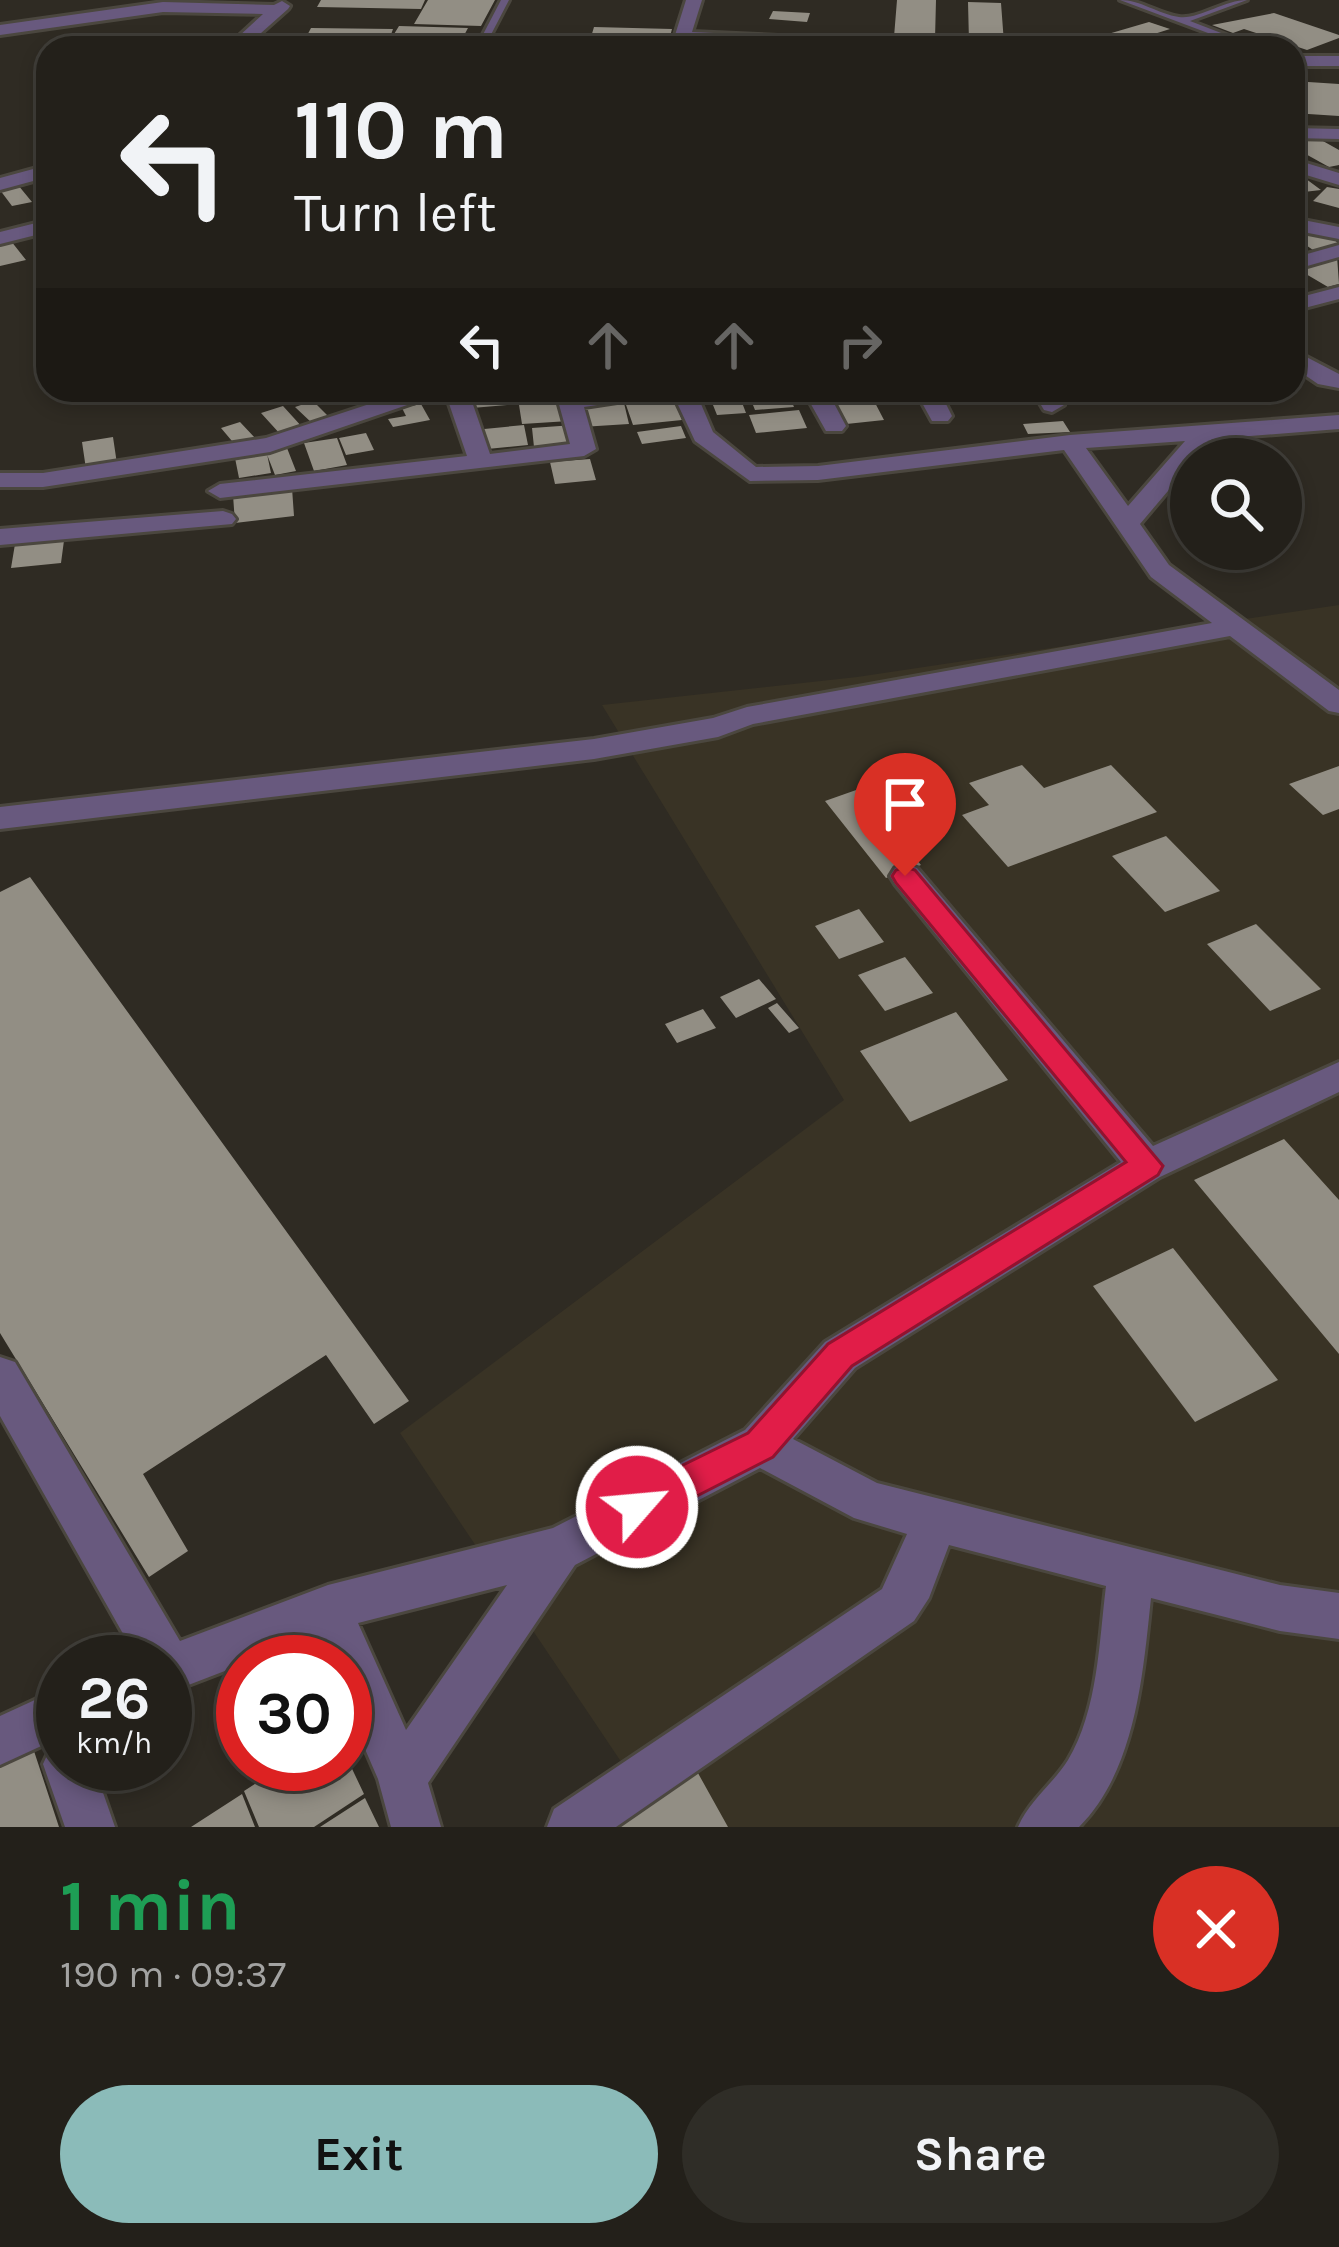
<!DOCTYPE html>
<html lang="en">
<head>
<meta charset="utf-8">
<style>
  body { margin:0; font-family:Karla,sans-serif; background:#2f2d27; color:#f1f3f6; height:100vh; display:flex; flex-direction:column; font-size:45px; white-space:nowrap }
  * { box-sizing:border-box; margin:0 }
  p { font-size:39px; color:#a3a3a2 }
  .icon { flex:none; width:66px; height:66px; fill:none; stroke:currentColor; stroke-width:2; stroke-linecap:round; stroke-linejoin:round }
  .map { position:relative; height:1827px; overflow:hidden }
  .panel { display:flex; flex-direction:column; background:#23201a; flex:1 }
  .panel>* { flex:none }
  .top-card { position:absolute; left:36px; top:36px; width:1269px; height:366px; border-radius:36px; box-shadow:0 6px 18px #0003,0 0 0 3px #403e39; background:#23201a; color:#f1f3f6; overflow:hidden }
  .fabs { position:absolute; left:1170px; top:438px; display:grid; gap:24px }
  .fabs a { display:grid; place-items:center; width:132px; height:132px; border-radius:50%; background:#23201a; box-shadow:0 6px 18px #0003,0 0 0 3px #403e39; font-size:60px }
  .speed { position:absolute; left:36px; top:1635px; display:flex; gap:24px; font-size:60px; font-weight:700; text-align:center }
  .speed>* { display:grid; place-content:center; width:156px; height:156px; border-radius:50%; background:#23201a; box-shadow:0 6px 18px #0003,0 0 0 3px #403e39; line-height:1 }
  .speed small { font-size:30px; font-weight:400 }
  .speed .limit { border:18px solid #d22; background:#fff; color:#111 }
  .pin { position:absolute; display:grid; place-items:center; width:102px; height:102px; color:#fff; margin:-123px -51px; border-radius:50% 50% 50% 0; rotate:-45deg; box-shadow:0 0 12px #0007 }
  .pin .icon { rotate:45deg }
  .me { position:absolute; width:132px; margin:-66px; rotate:63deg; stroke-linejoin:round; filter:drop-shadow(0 0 9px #0008) }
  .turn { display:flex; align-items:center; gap:42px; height:252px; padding:0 60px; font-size:54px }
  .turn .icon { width:156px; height:156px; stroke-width:2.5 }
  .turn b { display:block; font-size:84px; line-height:102px }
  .lanes { display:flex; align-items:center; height:114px; padding:0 60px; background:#0003; justify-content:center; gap:60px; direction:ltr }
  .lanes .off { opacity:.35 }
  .round { display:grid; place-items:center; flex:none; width:126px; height:126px; border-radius:63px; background:#2f2d27 }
  .head { display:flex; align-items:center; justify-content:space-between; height:204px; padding:0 60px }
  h1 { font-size:72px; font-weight:700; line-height:90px; color:#1e9e55 }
  .primary-button { display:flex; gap:24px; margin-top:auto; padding:24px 60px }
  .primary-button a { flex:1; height:138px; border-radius:72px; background:#8bbbb9; color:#111; font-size:48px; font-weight:700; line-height:138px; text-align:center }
  .primary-button a+a { background:#2f2d27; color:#f1f3f6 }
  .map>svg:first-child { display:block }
  .built { fill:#393325 }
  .building { fill:#928e84 }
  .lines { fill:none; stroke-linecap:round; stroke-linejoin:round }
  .lane-casing { stroke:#4b473f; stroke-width:6 }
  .street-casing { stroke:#4b473f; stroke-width:6 }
  .lane { fill:#68597e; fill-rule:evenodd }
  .street { fill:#68597e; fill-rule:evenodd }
  .route { fill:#e11d48; stroke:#92132f; stroke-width:3 }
</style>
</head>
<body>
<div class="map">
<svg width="1339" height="1827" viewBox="0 0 1339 1827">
  <rect width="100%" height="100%" fill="#2f2b23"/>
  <!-- built -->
  <path class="built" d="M1339,605V1827H665L400,1433L844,1100L602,705L857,677Z"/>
  <!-- building -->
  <path class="building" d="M321,0H425L421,9L317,7Z
    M428,0H495L481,26L414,24Z
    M897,0H936L935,39L894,37Z
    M968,2L1001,3L1004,43L969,42Z
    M773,11L810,13L807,22L769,19Z
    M1274,13L1339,35V38L1307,50L1244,29L1233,33L1212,25Z
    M1149,22L1170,29L1129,42L1108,34Z
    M399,26L468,28L461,41L391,39Z
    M594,27L672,29L667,48L588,47Z
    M311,28L393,29L387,46L302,45Z
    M519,35L589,38L585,48H513Z
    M1293,81L1339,84V116L1293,113Z
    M1314,136L1339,150V165L1329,167L1293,147V141Z
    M1293,173H1298L1321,190L1295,193Z
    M18,185L32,202L12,206L0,190Z
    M1327,187L1339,189V208L1313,201Z
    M1322,229L1339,244L1313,250L1293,236Z
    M11,241L26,260L0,266V244Z
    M1337,256L1339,284L1328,287L1294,267Z
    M342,390H371L381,398L360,405Z
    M515,390L518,404L472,408L468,392Z
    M747,390H787L794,407L755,410Z
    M821,390H899L901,394L872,397L884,420L837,425Z
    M738,392L746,413L717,415L709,395Z
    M673,397L682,420L633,425L625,402Z
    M313,401L330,418L313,424L295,407Z
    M565,402L569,421L522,424L519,405Z
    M624,403L629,424L581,427L576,406Z
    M421,404L430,420L393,427L388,419L406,416L402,408Z
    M283,406L303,428L281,435L261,413Z
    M799,410L807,428L756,433L749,415Z
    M1063,421L1070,432L1028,434L1023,424Z
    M240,422L257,440L237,447L221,428Z
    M524,425L528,445L477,450L474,430Z
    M574,425L577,444L534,447L532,428Z
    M681,426L686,438L642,444L637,432Z
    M366,433L374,450L346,455L339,438Z
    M113,437L117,464L86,469L82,442Z
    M337,438L347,465L314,471L304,443Z
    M287,448L296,471L275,475L266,452Z
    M267,454L271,473L239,478L235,458Z
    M590,459L596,480L555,484L550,462Z
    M292,488L294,516L235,523L233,495Z
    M65,533L61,563L11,568L16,538Z
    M1022,765L1044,788L1111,765L1157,812L1008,867L962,815L989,805L969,783Z
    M1339,766V809L1323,815L1289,784Z
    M859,789L921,865L886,878L825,801Z
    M933,791L951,811L908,826L891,806Z
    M1166,836L1220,891L1165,912L1112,856Z
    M30,877L409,1401L374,1424L326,1355L143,1474L188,1551L149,1577L0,1333V892Z
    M859,909L884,942L839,959L815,926Z
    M1256,924L1321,989L1270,1011L1207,944Z
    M905,957L933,993L885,1011L858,975Z
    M759,979L776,999L736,1018L720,997Z
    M777,1003L799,1028L789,1033L768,1008Z
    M703,1009L716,1028L677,1043L665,1024Z
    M956,1012L1008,1080L910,1122L860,1051Z
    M1284,1139L1339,1200V1354L1194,1180Z
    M1173,1248L1278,1380L1195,1422L1093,1286Z
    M33,1748L59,1827H0V1767Z
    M345,1754L364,1794L314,1827H259L244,1791L286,1764H345Z
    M689,1757L728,1827H603Z
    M242,1794L255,1827H191Z
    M365,1798L379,1827H320Z"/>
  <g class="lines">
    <!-- lane casing -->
    <g class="lane-casing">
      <path id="lane" d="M501,0H509L484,48H476Z
        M1120,0C1141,0 1158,14 1179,17C1198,20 1224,0 1247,0L1190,21L1260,48H1248Z"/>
    </g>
    <!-- street casing -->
    <g class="street-casing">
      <path id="street" d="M686,0H702L692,32L932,43L940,48L689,41L687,48H671Z
        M282,1L290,6L288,9L244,48H226L263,14L163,12L0,35V25L163,2L274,5Z
        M1293,56H1339V66H1293Z
        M1293,128L1339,129V139L1293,138Z
        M1293,159L1339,173V185L1293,171Z
        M48,165V177L0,190V178Z
        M1293,218L1339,227V239L1293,230Z
        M48,220V232L0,244V232Z
        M1339,245V257L1293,270V258Z
        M1339,287V299L1293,311V299Z
        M1293,350L1339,374V388L1318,384L1293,367Z
        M412,390H468L490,454L570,444L555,390L580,394L662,390L650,397L584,407L596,449L584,456L220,498L208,491L220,484L467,456L445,392L270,452L43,487H0V473H43L266,438Z
        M671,390H695L713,432L756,467L818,466L1070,435L1339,415V429L1212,439L1140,524L1169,565L1339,690V713L1329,711L1230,636L753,724L718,737L594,759L0,829V807L594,739L713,718L747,707L1212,623L1151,577L1064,450L818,480L750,481L695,441ZM1185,441L1128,506L1086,448Z
        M803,390H827L846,426L842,431H826Z
        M915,390H939L952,416L948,421H932Z
        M1032,390H1056L1064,405L1052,412L1044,410Z
        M223,511L232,514L236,519L232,524L0,545V529Z
        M906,864L917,868L1153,1146L1339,1062V1092L1160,1177L855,1368L793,1439L877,1483L1280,1585L1339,1593V1639L1280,1631L1151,1598C1143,1673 1136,1770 1079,1827H1018C1029,1801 1053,1784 1068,1760C1098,1710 1099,1642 1106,1586L949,1545L929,1598L914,1621L616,1827H547L554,1809L882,1589L907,1534L854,1518L760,1468L575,1565L428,1783L441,1827H391L378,1779L345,1703V1662H328L316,1636L165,1694V1662H139L0,1416V1357L15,1362L180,1641L328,1585L553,1528L745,1430L825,1342L1121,1162L895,884L890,876L895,868ZM507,1585L406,1730L358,1623Z
        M63,1687V1736L0,1765V1716Z
        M63,1741V1764H93L115,1827H65L43,1764L51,1747Z"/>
    </g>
    <!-- lane -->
    <use href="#lane" class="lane"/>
    <!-- street -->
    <use href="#street" class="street"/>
  </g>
  <!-- route -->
  <path class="route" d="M905,867L915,870L1163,1166L1158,1175L852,1366L773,1457L650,1520L637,1525L624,1520L618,1507L624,1494L748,1433L828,1344L1126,1162L896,883L892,876L896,870Z"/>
</svg>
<div class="fabs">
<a><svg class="icon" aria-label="search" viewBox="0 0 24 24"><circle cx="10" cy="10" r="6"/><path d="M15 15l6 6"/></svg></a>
</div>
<div class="speed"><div>26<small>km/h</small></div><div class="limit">30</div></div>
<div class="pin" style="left:905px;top:876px;background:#d93025"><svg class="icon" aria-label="arrive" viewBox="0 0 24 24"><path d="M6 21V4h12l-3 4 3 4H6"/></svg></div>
<svg class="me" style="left:637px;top:1507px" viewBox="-20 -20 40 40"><circle r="17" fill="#e11d48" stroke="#fff" stroke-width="3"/><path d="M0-11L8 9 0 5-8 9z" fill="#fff"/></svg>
<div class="top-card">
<div class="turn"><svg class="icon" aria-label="left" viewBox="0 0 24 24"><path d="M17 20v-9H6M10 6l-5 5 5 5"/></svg><div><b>110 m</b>Turn left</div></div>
<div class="lanes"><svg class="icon" aria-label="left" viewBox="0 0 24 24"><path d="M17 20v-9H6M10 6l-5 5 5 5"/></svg><svg class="icon off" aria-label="ahead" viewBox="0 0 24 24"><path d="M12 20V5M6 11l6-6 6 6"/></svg><svg class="icon off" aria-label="ahead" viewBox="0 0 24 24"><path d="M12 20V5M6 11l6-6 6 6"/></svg><svg class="icon off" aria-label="right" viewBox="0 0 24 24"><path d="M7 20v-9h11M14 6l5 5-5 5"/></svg></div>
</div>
</div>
<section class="panel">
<div class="head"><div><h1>1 min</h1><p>190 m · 09:37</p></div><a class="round" style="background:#d93025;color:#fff"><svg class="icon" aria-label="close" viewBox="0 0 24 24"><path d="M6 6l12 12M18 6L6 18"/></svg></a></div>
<div class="primary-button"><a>Exit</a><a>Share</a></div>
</section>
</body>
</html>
